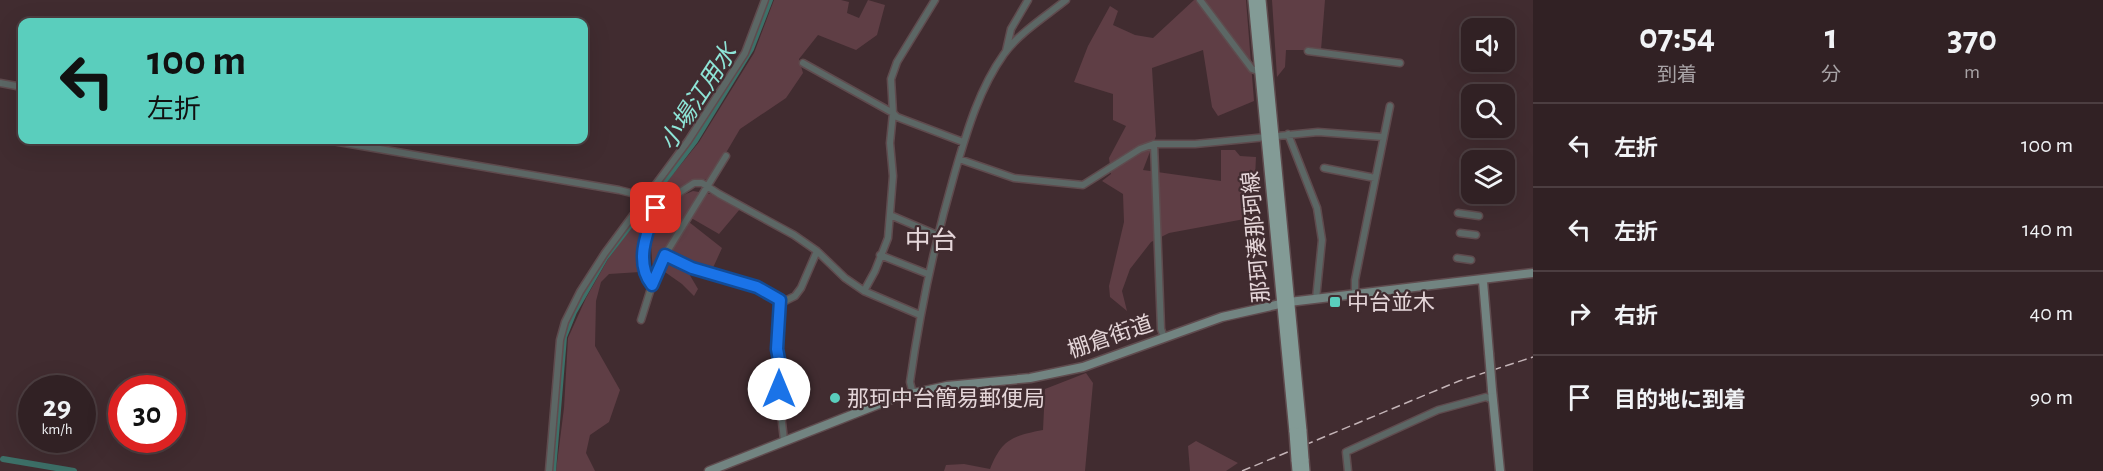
<!DOCTYPE html>
<html lang="ja">
<head>
<meta charset="utf-8">
<style>
  body { margin:0; font-family:"Alegreya Sans","Noto Sans JP",sans-serif; background:#3d2e31; color:#f1f3f6; height:100vh; display:flex; flex-direction:column; font-size:22px; white-space:nowrap }
  * { box-sizing:border-box; margin:0 }
  p { font-size:20px; color:#a8a3a6 }
  .icon { flex:none; width:33px; height:33px; fill:none; stroke:currentColor; stroke-width:2; stroke-linecap:round; stroke-linejoin:round }
  .map { position:relative; flex:1; overflow:hidden }
  .sheet { display:flex; flex-direction:column; background:#312124; width:570px }
  .sheet>* { flex:none }
  .banner { position:absolute; left:18px; top:18px; width:570px; height:126px; border-radius:12px; box-shadow:0 6px 24px #0002,0 0 0 2px #4c3e41; background:#5acebd; color:#111; overflow:hidden }
  .buttons { position:absolute; left:1461px; top:18px; display:grid; gap:12px }
  .buttons a { display:grid; place-items:center; width:54px; height:54px; border-radius:12px; background:#312124; box-shadow:0 6px 24px #0002,0 0 0 2px #4c3e41; font-size:30px }
  .speed { position:absolute; left:18px; top:375px; display:flex; gap:12px; font-size:30px; font-weight:700; text-align:center }
  .speed>* { display:grid; place-content:center; width:78px; height:78px; border-radius:50%; background:#312124; box-shadow:0 6px 24px #0002,0 0 0 2px #4c3e41; line-height:1 }
  .speed small { font-size:15px; font-weight:400 }
  .speed .limit { border:9px solid #d22; background:#fff; color:#111 }
  .pin { position:absolute; display:grid; place-items:center; width:51px; height:51px; color:#fff; margin:-26px; border-radius:12px; box-shadow:0 3px 9px #0006 }
  .me { position:absolute; width:66px; margin:-33px; rotate:0deg; stroke-linejoin:round; filter:drop-shadow(0 0 4px #0008) }
  .turn { display:flex; align-items:center; gap:21px; height:126px; padding:0 30px; font-size:27px }
  .turn .icon { width:78px; height:78px; stroke-width:2.5 }
  .turn b { display:block; font-size:42px; line-height:51px }
  .eta { display:flex; justify-content:space-evenly; align-items:center; height:102px; text-align:center }
  .eta b { font-size:36px; font-weight:700; line-height:42px }
  ul { padding:0; list-style:none }
  li { display:flex; align-items:center; gap:18px; height:84px; padding:0 30px; border-top:2px solid #4c3e41 }
  li div { flex:1 }
  li b { display:block; font-size:22px }
  li em { font-style:normal }
  main { display:flex; flex:1; min-height:0 }
  .map>svg:first-child { display:block }
  .green { fill:#5f3e45 }
  .lines { fill:none; stroke-linecap:round; stroke-linejoin:round }
  .canal { stroke:#3d7068; stroke-width:6 }
  .street-casing { stroke:#5f4b4e; stroke-width:9 }
  .secondary-casing { stroke:#5f4b4e; stroke-width:11 }
  .primary-casing { stroke:#5f4b4e; stroke-width:12 }
  .street { stroke:#5c6765; stroke-width:6 }
  .secondary { stroke:#728481; stroke-width:8 }
  .primary { stroke:#839b96; stroke-width:9 }
  .rail { stroke:#c4b4b7; stroke-width:1.5; stroke-dasharray:9 4.5; stroke-linecap:butt }
  .secondary-bridge-casing { stroke:#5f4b4e; stroke-width:11; stroke-linecap:butt }
  .primary-bridge-casing { stroke:#5f4b4e; stroke-width:12; stroke-linecap:butt }
  .secondary-bridge { stroke:#728481; stroke-width:8 }
  .primary-bridge { stroke:#839b96; stroke-width:9 }
  .route-casing { stroke:#114b97; stroke-width:15 }
  .route { stroke:#1a73e8; stroke-width:10 }
  .poi-dot { fill:#5acebd; stroke:#412c30; stroke-width:2 }
  .labels { text-anchor:middle; stroke-width:4.5; stroke-linejoin:round; paint-order:stroke }
  .street-label { font-size:22px; fill:#e5d6d9; stroke:#412c30 }
  .poi-label { font-size:22px; fill:#e5d6d9; stroke:#412c30; text-anchor:start }
  .water-label { font-size:24px; font-style:italic; fill:#8ee5d7; stroke:#412c30 }
  .quarter-label { font-size:26px; fill:#e5d6d9; stroke:#412c30 }
</style>
</head>
<body>
<main>
<div class="map">
<svg width="1533" height="471" viewBox="0 0 1533 471">
  <rect width="100%" height="100%" fill="#412c30"/>
  <!-- green -->
  <path class="green" d="M774,0H841L849,2L847,13L859,18L868,0L885,5L877,35L856,50L818,35L799,59L803,73L786,98L740,129L710,180L695,179L655,202L652,200L699,142L754,53Z
    M1194,0H1246L1254,101L1218,116L1212,107L1203,50L1152,68L1156,136L1143,170L1221,181V150H1235L1240,156L1256,157L1255,178L1252,180L1255,191L1250,218L1169,233L1151,242L1130,269L1122,291L1127,311L1110,297L1109,286L1124,222L1123,194L1102,181L1111,174L1109,158L1126,126L1113,120V94L1074,82L1088,46L1110,6L1118,11L1113,25L1135,35L1153,38Z
    M1272,0H1325L1321,50H1286L1285,67L1277,77Z
    M693,191L711,194L740,209L719,234L686,215L653,271L650,234L669,201Z
    M636,221L648,222L641,243L640,272L609,274L601,282L596,301L595,346L620,390L609,422L590,435L586,453L595,471H556L564,408L568,338L586,298L608,259Z
    M689,222L722,248L712,270L688,272L698,289L694,296L682,284L662,270L670,251Z
    M1086,373L1093,383L1085,471H944L946,465L964,464L990,469C1002,439 1012,436 1043,430L1045,389Z
    M1196,441L1238,463L1226,471H1190L1188,446Z"/>
  <g class="lines">
    <!-- canal -->
    <path class="canal" d="M3,459L74,471
      M553,471L564,337L574,312L605,258L695,141L751,49L770,0"/>
    <!-- street casing -->
    <g class="street-casing">
      <path id="street" d="M1200,0L1252,69L1260,72
        M1006,51L1011,29L1028,0
        M1308,51L1400,63
        M803,63L893,113L897,117L963,142
        M0,83L22,87
        M1288,134L1317,208L1322,240L1316,299
        M327,140L619,190L631,193L656,208
        M1154,144L1161,329L1164,337
        M959,159L1014,178L1083,185L1140,149L1154,144H1195L1318,132L1383,137
        M1324,168L1375,178
        M1458,213L1479,216
        M890,215L937,235
        M1460,233L1476,235
        M665,255L692,268L757,287L783,302L795,296L801,288L817,251
        M880,255L928,274
        M1457,258L1471,260
        M652,285L646,275L644,264L643,243L656,208L694,183H702L719,194L794,235L817,251L845,278L864,291L920,315
        M864,291L875,271L888,238L893,176L890,143L893,113L891,79L897,62L935,0
        M1355,295V280L1390,106
        M780,300C777,347 778,394 784,440
        M641,320L652,285L665,255L726,156
        M913,394L910,382C920,310 935,241 955,172C967,131 979,89 1004,54C1019,33 1046,16 1066,0
        M549,471L560,340L565,322L580,292L605,253L688,141L745,53L765,0
        M1348,471L1346,452L1438,410L1486,397L1493,400"/>
    </g>
    <!-- secondary casing -->
    <g class="secondary-casing">
      <path id="secondary" d="M1483,281L1489,353
        M1492,390L1500,471
        M709,471L897,397L947,386L1030,378L1083,367L1222,317L1289,302L1533,273"/>
    </g>
    <!-- primary casing -->
    <g class="primary-casing">
      <path id="primary" d="M1253,0L1294,432
        M1261,0L1302,431
        M1304,459L1305,471
        M1296,460L1297,471"/>
    </g>
    <!-- street -->
    <use href="#street" class="street"/>
    <!-- secondary -->
    <use href="#secondary" class="secondary"/>
    <!-- primary -->
    <use href="#primary" class="primary"/>
    <!-- rail -->
    <path class="rail" d="M1242,471L1459,381L1533,357"/>
    <!-- secondary-bridge casing -->
    <g class="secondary-bridge-casing">
      <path id="secondary-bridge" d="M1489,353L1492,390"/>
    </g>
    <!-- primary-bridge casing -->
    <g class="primary-bridge-casing">
      <path id="primary-bridge" d="M1302,431L1304,459
        M1294,432L1296,460"/>
    </g>
    <!-- secondary-bridge -->
    <use href="#secondary-bridge" class="secondary-bridge"/>
    <!-- primary-bridge -->
    <use href="#primary-bridge" class="primary-bridge"/>
  </g>
  <g class="lines">
    <!-- route casing -->
    <g class="route-casing">
      <path id="route" d="M656,208C647,232 634,262 652,285L665,255L692,268L757,287L780,300L777,349L780,365L779,389"/>
    </g>
    <!-- route -->
    <use href="#route" class="route"/>
  </g>
  <!-- markers -->
  <g class="poi-dot">
    <rect x="1329" y="296" width="12" height="12" rx="3"/>
    <circle cx="835" cy="398" r="6"/>
  </g>
  <g class="labels">
    <!-- street labels -->
    <g class="street-label">
      <text transform="translate(1255 237) rotate(-95)" y="8">那珂湊那珂線</text>
      <text transform="translate(1110 336) rotate(-19)" y="8">棚倉街道</text>
    </g>
    <!-- poi labels -->
    <g class="poi-label">
      <text x="1347" y="310">中台並木</text>
      <text x="847" y="406">那珂中台簡易郵便局</text>
    </g>
    <!-- water labels -->
    <g class="water-label">
      <text transform="translate(698 97) rotate(-57)" y="8">小場江用水</text>
    </g>
    <!-- quarter labels -->
    <g class="quarter-label">
      <text x="931" y="249">中台</text>
    </g>
  </g>
</svg>
<div class="buttons">
<a><svg class="icon" aria-label="sound" viewBox="0 0 24 24"><path d="M4 9h4l5-4v14l-5-4H4zM17 9q2 3 0 6"/></svg></a>
<a><svg class="icon" aria-label="search" viewBox="0 0 24 24"><circle cx="10" cy="10" r="6"/><path d="M15 15l6 6"/></svg></a>
<a><svg class="icon" aria-label="layers" viewBox="0 0 24 24"><path d="M12 4l9 5-9 5-9-5zM3 14l9 5 9-5"/></svg></a>
</div>
<div class="speed"><div>29<small>km/h</small></div><div class="limit">30</div></div>
<div class="pin" style="left:656px;top:208px;background:#d93025"><svg class="icon" aria-label="arrive" viewBox="0 0 24 24"><path d="M6 21V4h12l-3 4 3 4H6"/></svg></div>
<svg class="me" style="left:779px;top:389px" viewBox="-20 -20 40 40"><circle r="19" fill="#fff"/><path d="M0-13L10 11 0 6-10 11z" fill="#1a73e8"/></svg>
<div class="banner">
<div class="turn"><svg class="icon" aria-label="left" viewBox="0 0 24 24"><path d="M17 20v-9H6M10 6l-5 5 5 5"/></svg><div><b>100 m</b>左折</div></div>
</div>
</div>
<section class="sheet">
<div class="eta">
<div><b>07:54</b><p>到着</p></div>
<div><b>1</b><p>分</p></div>
<div><b>370</b><p>m</p></div>
</div>
<ul>
<li><svg class="icon" aria-label="left" viewBox="0 0 24 24"><path d="M17 20v-9H6M10 6l-5 5 5 5"/></svg><div><b>左折</b></div><em>100 m</em></li>
<li><svg class="icon" aria-label="left" viewBox="0 0 24 24"><path d="M17 20v-9H6M10 6l-5 5 5 5"/></svg><div><b>左折</b></div><em>140 m</em></li>
<li><svg class="icon" aria-label="right" viewBox="0 0 24 24"><path d="M7 20v-9h11M14 6l5 5-5 5"/></svg><div><b>右折</b></div><em>40 m</em></li>
<li><svg class="icon" aria-label="arrive" viewBox="0 0 24 24"><path d="M6 21V4h12l-3 4 3 4H6"/></svg><div><b>目的地に到着</b></div><em>90 m</em></li>
</ul>
</section>
</main>
</body>
</html>
